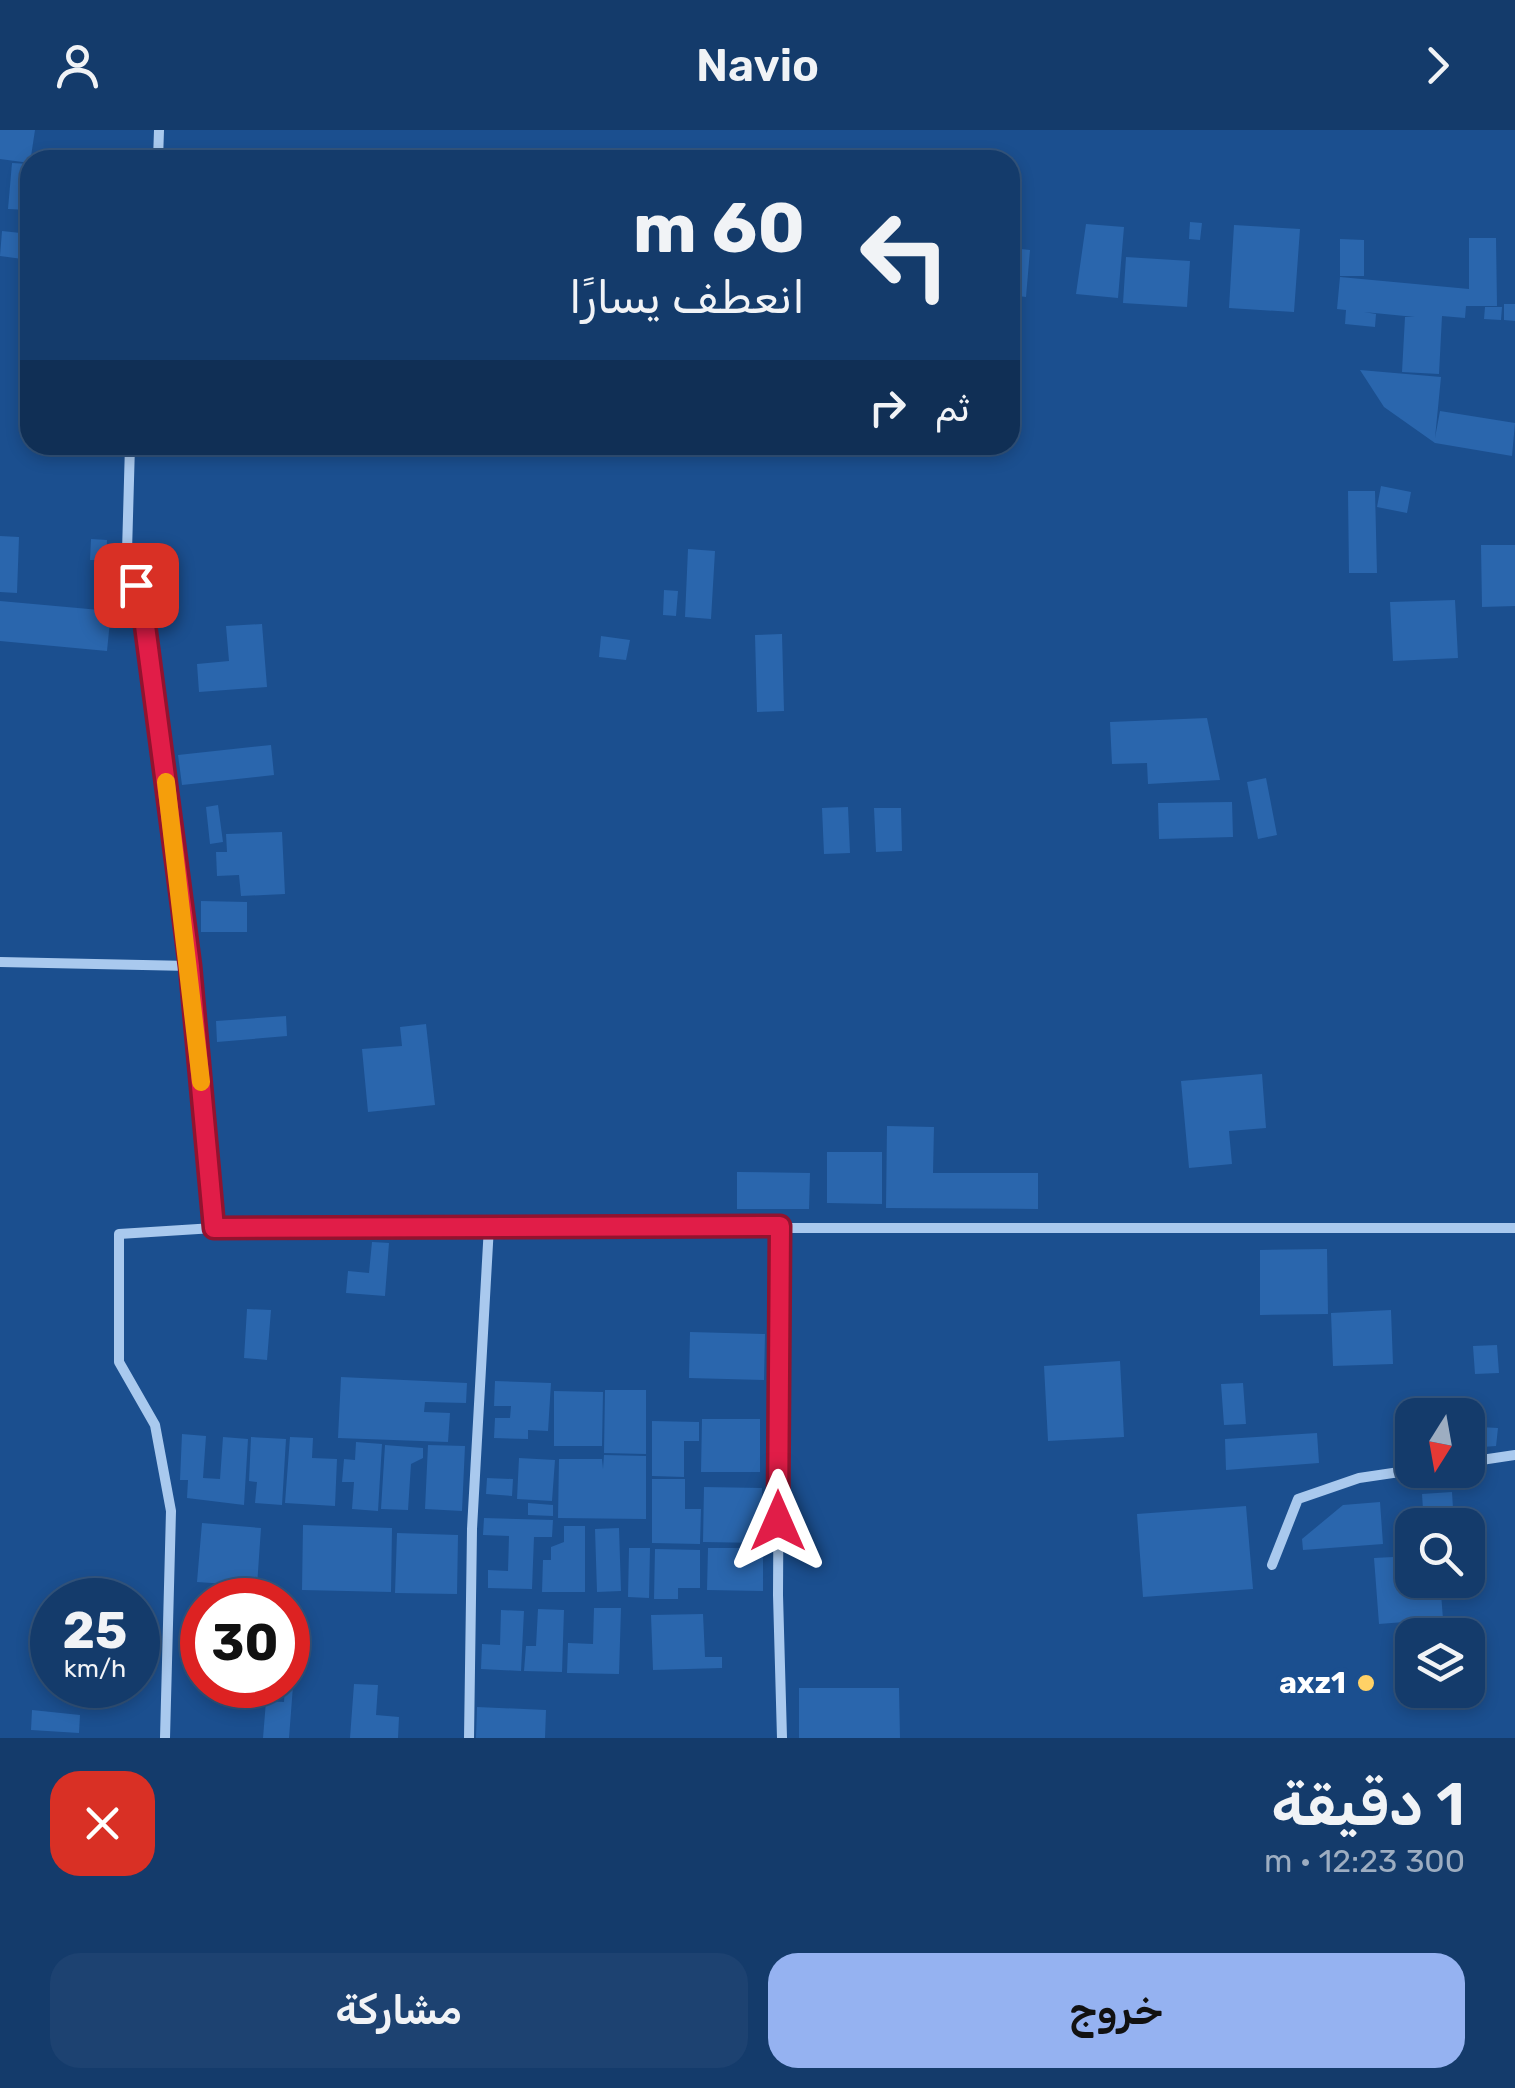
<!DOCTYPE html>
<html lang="ar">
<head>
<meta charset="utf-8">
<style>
  body { margin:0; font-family:Rubik,"Noto Sans Arabic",sans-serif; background:#1d4271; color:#f1f3f6; direction:rtl; height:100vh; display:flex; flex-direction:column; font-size:38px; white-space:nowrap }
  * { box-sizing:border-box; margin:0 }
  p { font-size:32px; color:#9dadc1 }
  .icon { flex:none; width:55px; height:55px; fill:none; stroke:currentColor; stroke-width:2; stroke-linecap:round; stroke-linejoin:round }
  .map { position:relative; height:1608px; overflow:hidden; direction:ltr }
  .drawer { display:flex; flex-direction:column; background:#143b6b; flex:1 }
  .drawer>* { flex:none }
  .top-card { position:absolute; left:20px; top:20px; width:1000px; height:305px; border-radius:30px; box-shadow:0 5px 15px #0003,0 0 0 2px #33557e; direction:rtl; background:#143b6b; color:#f1f3f6; overflow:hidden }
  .needle { width:65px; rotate:191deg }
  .tools { position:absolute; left:1395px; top:1268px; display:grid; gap:20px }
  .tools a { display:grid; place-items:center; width:90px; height:90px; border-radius:20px; background:#143b6b; box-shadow:0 5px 15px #0003,0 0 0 2px #33557e; font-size:50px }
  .speed { position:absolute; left:30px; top:1448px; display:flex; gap:20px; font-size:50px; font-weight:700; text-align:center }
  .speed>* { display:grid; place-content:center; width:130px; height:130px; border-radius:50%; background:#143b6b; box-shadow:0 5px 15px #0003,0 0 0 2px #33557e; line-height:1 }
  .speed small { font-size:25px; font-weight:400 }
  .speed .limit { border:15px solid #d22; background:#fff; color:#111 }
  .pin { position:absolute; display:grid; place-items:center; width:85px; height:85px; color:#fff; margin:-42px; border-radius:20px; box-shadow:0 5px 15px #0006 }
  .me { position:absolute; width:110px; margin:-55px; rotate:0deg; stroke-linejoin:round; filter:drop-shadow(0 0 8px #0008) }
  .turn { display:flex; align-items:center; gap:35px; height:210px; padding:0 50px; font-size:45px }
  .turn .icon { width:130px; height:130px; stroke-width:2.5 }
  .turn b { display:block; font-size:70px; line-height:85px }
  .then { display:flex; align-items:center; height:95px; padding:0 50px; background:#0003; gap:20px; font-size:38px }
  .round { display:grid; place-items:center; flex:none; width:105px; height:105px; border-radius:30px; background:#1d4271 }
  .summary { display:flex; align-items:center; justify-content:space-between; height:170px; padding:0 50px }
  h1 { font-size:60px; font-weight:600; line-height:75px }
  .action { display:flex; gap:20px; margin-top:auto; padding:20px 50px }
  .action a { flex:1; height:115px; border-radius:30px; background:#95b2f1; color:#111; font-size:40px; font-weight:600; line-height:115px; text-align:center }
  .action a+a { background:#1d4271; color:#f1f3f6 }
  header { display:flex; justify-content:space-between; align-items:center; height:130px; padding:0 50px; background:#143b6b; font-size:45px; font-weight:600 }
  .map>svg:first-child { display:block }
  .building { fill:#2a66ad }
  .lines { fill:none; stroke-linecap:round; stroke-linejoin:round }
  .street { stroke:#a9c9ee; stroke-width:10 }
  .route-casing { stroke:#92132f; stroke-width:25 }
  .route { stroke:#e11d48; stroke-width:18 }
  .slow { stroke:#f59e0b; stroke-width:18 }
  .poi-dot { fill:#ffd166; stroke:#1b4f8f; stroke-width:4 }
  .labels { text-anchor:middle; stroke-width:10; stroke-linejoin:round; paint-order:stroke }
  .poi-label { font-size:30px; font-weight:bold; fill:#fff; stroke:#1b4f8f; text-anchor:end }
</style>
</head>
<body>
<header><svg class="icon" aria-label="forward" viewBox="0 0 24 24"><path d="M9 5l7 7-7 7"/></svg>Navio<svg class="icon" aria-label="person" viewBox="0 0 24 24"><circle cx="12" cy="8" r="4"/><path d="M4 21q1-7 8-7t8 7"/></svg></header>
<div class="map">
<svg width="1515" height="1608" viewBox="0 0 1515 1608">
  <rect width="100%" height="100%" fill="#1b4f8f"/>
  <!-- building -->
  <path class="building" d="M0,0H35L30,33L0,29Z
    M12,33L30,34V80L8,79Z
    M1190,92L1202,93L1200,110L1189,109Z
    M1086,94L1124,97L1118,168L1076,164Z
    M1234,95L1300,99L1294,182L1229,178Z
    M2,101L30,104V130L0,126Z
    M1469,108H1496L1497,176H1466L1465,188L1442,186L1439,244L1402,242L1405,187H1415L1364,182L1376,184L1375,197L1345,194L1346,180L1337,179L1340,147L1469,159Z
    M1340,109L1364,110V146H1340Z
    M1010,118L1030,120L1026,167L1010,165Z
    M1126,127L1190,131L1187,177L1123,173Z
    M1504,174H1515V191L1504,190Z
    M1485,177H1502L1501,190L1484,189Z
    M1360,240L1441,247L1435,308L1440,281L1515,293L1512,326L1435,313L1384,277Z
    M1381,356L1411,362L1407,383L1377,377Z
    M1348,361H1375L1377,443H1349Z
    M0,406L19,407L17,463L0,462Z
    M91,409L107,410L106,430H90Z
    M1481,415H1515V476L1482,477Z
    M688,419L715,421L711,489L685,487Z
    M664,460L678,461L676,486L663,485Z
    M1455,470L1458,528L1393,531L1390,472Z
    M0,471L111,481L107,521L0,511Z
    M262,494L267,557L199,562L197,534L229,531L226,496Z
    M782,504L784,581L757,582L755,505Z
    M601,506L630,510L626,530L599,527Z
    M1207,588L1220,650L1148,654L1147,633L1112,634L1110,592Z
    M271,615L274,645L182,655L178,625Z
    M1266,648L1277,705L1258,709L1247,652Z
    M1232,672L1233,707L1159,709L1158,673Z
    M218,675L223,712L210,714L206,677Z
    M848,677L850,723L824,724L822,678Z
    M874,678H901L902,721L876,722Z
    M282,702L285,764L241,766L239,745L217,746L216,722H227L226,704Z
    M201,771L247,772V802H201Z
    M286,886L287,906L217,912L216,891Z
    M426,894L435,975L368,982L362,919L402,916L400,897Z
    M1262,944L1266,998L1229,1001L1232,1034L1189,1038L1181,951Z
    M887,996L934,997L933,1043H1038V1079L886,1078Z
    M827,1022H882V1074L827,1073Z
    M737,1042L810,1043L809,1079H737Z
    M372,1112L389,1113L385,1166L346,1163L348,1141L369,1143Z
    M1327,1119L1328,1184L1260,1185V1120Z
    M247,1179L271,1180L267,1230L244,1228Z
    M1391,1180L1393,1234L1333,1236L1331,1183Z
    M690,1202L765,1204L764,1250L689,1248Z
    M1497,1215L1499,1243L1475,1244L1473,1216Z
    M1120,1231L1124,1307L1048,1311L1044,1236Z
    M341,1247L467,1253L466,1273L425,1272L424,1282L450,1283L448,1312L338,1308Z
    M495,1251L551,1253L548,1301L528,1300V1309L494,1308L495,1288H510L511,1276H494Z
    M1243,1253L1246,1294L1224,1295L1221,1254Z
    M605,1260H646V1324L604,1323Z
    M554,1261L603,1262L602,1316H554Z
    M1458,1273L1481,1274L1480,1297L1498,1298L1496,1316L1468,1318V1285H1457Z
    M702,1289H760V1342H701Z
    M652,1291L699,1292V1311H684V1347L652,1346Z
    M1317,1303L1319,1333L1226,1340L1225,1309Z
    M182,1304L206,1306L203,1348L220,1349L223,1307L248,1309L244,1375L187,1368L188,1350H180Z
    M251,1307L286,1309L282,1375L255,1373L257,1352L249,1351Z
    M290,1307L313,1308L312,1328L337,1329L335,1376L285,1373Z
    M356,1312L382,1314L378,1381L352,1379L354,1352H342L344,1329L355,1330Z
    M385,1315L423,1318V1328L411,1334L408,1380L381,1379Z
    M428,1315L465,1316L462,1381L425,1379Z
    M604,1325L646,1326V1389L558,1388L559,1329H602L603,1339Z
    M519,1328L555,1330L552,1371L517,1369Z
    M487,1348L513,1349L512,1366L486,1364Z
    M652,1349H685V1379H701L700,1414L652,1413Z
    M704,1357L762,1358L761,1413L703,1412Z
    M1452,1362L1454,1395H1424L1422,1364Z
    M1380,1372L1383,1414L1303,1420L1302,1409L1343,1375Z
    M528,1373L553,1375V1386L528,1385Z
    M1246,1376L1253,1459L1143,1467L1137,1384Z
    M484,1388L553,1390L552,1407H534L532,1459L488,1458V1440L508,1441L509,1406L483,1405Z
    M202,1393L261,1398L257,1456L197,1452Z
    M303,1395L392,1398L391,1462L302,1460Z
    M564,1396H585V1462H542L543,1430H551V1417L564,1412Z
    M619,1398L621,1461L597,1462L595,1399Z
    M397,1403L458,1405L457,1464L395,1463Z
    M629,1418H650L649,1468L628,1467Z
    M708,1418H763V1461L707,1460Z
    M655,1419L700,1420V1458H678V1469H654Z
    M1412,1426V1450H1440L1443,1489L1379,1494L1374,1428Z
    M232,1462H255V1470H232Z
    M194,1470L202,1471V1493L194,1492Z
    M594,1478H621L619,1544L567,1543L568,1513L593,1514Z
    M538,1479L564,1480L562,1542L524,1541L526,1516H536Z
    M501,1480L524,1481L521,1541L481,1539L482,1514L500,1515Z
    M703,1484L705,1527H722V1538L653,1540L651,1485Z
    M354,1554L378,1555L376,1585L399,1587L398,1608H350Z
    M285,1555L293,1556L289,1608H263L266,1571L284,1572Z
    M799,1558H899L900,1608H799Z
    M477,1577L546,1580L545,1608H476Z
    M32,1580L80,1585L79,1603L31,1600Z"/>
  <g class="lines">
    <!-- street -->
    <path class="street" d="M158,30L159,0
      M130,315L127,422L144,488L190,836L214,1098H1515
      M0,832L190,836
      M780,1096L778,1465L782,1608
      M1468,1332L1515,1325
      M1272,1435L1298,1369L1359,1348L1413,1340
      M165,1608L171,1381L155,1295L119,1232V1104L214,1098
      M469,1608L472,1399L489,1096"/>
  </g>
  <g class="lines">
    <!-- route casing -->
    <g class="route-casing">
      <path id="route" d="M136,455L144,488L190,836L214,1098L780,1096L778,1391"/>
    </g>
    <!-- route -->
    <use href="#route" class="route"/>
    <!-- slow -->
    <path class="slow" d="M166,652L201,952"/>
  </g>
  <!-- markers -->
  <circle class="poi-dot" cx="1366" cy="1553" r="10"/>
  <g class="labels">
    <!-- poi labels -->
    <g class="poi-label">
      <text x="1346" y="1563">axz1</text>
    </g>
  </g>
</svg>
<div class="tools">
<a><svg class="needle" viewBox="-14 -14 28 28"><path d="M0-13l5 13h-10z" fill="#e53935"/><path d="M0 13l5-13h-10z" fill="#9dadc1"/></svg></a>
<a><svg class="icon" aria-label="search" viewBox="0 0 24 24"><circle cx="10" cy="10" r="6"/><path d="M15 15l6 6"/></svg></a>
<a><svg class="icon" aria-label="layers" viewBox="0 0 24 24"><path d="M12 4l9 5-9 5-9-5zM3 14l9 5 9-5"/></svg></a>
</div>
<div class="speed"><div>25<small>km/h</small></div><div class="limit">30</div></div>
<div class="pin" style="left:136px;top:455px;background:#d93025"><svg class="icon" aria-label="arrive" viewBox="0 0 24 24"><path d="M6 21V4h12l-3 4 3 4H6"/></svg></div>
<svg class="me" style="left:778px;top:1391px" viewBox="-20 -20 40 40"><path d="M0-17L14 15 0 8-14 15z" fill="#e11d48" stroke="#fff" stroke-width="4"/></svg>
<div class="top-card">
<div class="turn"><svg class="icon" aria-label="left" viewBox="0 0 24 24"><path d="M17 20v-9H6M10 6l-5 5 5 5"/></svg><div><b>60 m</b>انعطف يسارًا</div></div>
<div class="then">ثم<svg class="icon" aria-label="right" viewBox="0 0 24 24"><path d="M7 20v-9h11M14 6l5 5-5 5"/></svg></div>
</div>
</div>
<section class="drawer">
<div class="summary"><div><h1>1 دقيقة</h1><p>300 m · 12:23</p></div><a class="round" style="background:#d93025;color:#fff"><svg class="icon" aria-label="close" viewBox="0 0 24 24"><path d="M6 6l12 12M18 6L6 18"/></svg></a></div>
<div class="action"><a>خروج</a><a>مشاركة</a></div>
</section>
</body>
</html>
